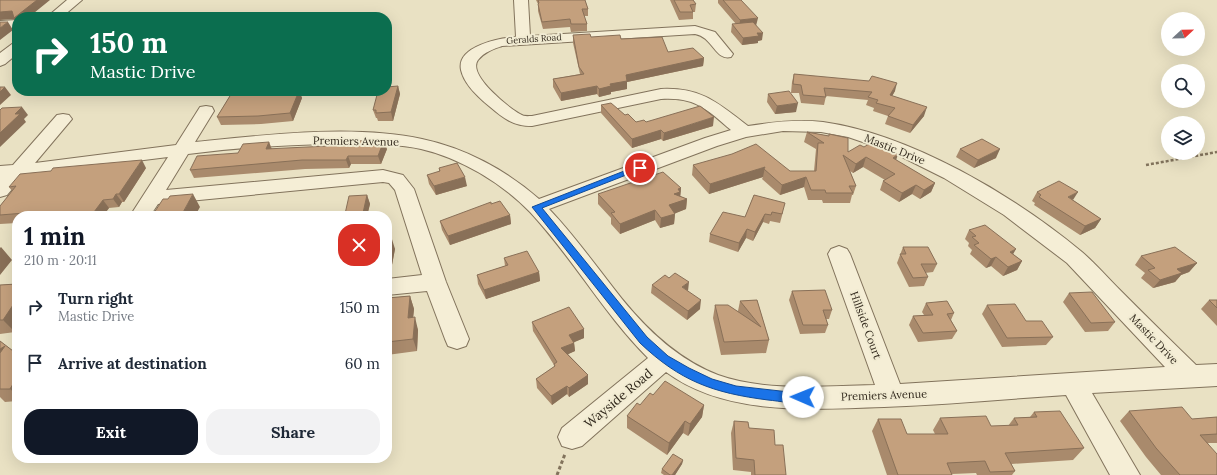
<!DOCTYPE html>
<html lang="en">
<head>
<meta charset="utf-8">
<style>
  body { margin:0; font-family:Lora,serif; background:#f2f2f3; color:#1f2937; height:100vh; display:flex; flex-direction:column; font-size:15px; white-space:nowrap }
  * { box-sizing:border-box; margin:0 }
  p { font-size:13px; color:#747a83 }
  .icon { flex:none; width:22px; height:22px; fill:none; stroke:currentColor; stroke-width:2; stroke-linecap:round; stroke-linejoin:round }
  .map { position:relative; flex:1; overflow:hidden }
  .sheet { position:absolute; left:12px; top:211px; width:380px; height:252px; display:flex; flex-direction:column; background:#fff; border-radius:16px; box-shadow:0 4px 16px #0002 }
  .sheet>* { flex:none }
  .guide { position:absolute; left:12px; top:12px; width:380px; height:84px; border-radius:16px; box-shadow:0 4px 16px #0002; background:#0b6e4f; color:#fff; overflow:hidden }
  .needle { width:26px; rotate:68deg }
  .tools { position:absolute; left:1161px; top:12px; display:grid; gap:8px }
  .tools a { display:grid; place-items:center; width:44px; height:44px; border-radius:50%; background:#fff; box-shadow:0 4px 16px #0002; font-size:20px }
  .pin { position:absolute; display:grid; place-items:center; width:34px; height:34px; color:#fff; margin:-17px; border:2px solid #fff; border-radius:50%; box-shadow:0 1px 4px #0007 }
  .me { position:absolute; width:44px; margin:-22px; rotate:271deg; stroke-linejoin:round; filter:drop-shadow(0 0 3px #0008) }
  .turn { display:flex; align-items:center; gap:14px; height:84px; padding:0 12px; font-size:18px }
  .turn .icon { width:52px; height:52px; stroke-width:2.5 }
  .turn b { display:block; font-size:28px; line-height:34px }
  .round { display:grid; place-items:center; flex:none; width:42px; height:42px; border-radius:16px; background:#f2f2f3 }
  .summary { display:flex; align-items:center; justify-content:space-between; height:68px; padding:0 12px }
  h1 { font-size:24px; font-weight:800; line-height:30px; color:#111827 }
  .cta { display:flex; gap:8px; margin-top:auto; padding:8px 12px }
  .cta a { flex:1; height:46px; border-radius:16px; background:#111827; color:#fff; font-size:16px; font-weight:800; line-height:46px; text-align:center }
  .cta a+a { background:#f2f2f3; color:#1f2937 }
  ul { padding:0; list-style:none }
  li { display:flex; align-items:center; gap:12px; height:56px; padding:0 12px }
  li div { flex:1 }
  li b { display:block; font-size:15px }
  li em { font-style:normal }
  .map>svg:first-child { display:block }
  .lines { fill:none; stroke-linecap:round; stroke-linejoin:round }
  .minor-casing { stroke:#82735c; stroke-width:2 }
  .path-far1 { stroke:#82735c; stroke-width:2.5; stroke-dasharray:3 2; stroke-linecap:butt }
  .path { stroke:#82735c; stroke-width:3; stroke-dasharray:3.5 2.5; stroke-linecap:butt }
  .minor { fill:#f5eed6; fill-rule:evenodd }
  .wall { fill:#a98a6c }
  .shaded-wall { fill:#897058 }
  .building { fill:#c4a07d; stroke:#897058 }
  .route { fill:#1a73e8; stroke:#114b97 }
  .labels { text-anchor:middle; stroke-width:4; stroke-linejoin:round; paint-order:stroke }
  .far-street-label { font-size:9px; fill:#332a1e; stroke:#f1ebd2 }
  .street-label { font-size:11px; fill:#332a1e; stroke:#f1ebd2 }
  .near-street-label { font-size:13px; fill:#332a1e; stroke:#f1ebd2 }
</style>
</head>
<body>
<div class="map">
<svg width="1217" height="475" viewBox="0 0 1217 475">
  <rect width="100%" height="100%" fill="#e9e1c3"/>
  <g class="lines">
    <!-- minor casing -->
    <g class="minor-casing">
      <path id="minor" d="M67,0H82L62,17H47Z
        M514,0H528L530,36L695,26L715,32L733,54L731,57C715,61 713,37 695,34L502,46C494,49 484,52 478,60C467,75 508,107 520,114C524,117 528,116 532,116L661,89C701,87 718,103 748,126C773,122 798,119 823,122C910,134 1015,196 1082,252C1095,263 1107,277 1119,289C1144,314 1170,340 1196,365L1217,364V386L1092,393L1140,475H1110L1066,395C1005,399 944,405 884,407C813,409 727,417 666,372L582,446L572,449L562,446L558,437L562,428L648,358C603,313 573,258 530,212C502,183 460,158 421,149C391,143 360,143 330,144C283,145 235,148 188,154L166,190L383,170L403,175L414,189L446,282L469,339L466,346L457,349L448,346L445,339L427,291L387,295V279L422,275L395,190L389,183L383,182L158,204L150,216H130L168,157L24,175L7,195L0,197V166L13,165L57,115L63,114L69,115L72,119L35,163L176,145L200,107L206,106L212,107L214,111L195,142C264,135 354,124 422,139C465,148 506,170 539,199L705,138L731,130C706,109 696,97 661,99L532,126C513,126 503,118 489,106C478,97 464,84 461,70C456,46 500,38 516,37ZM783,131L821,132L848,137L892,152L944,178L1004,215L1067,263L1165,367L900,384L850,254L847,249L839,246L831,249L828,254L875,385C826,386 765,392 718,375C679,360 648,331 622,299C598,269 576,237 549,209L717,146L746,137Z
        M17,20V28L0,29V21Z
        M17,43V54L5,64L0,66V53L12,44Z"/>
    </g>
    <!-- path-far1 -->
    <path class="path-far1" d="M1146,165L1217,152"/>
    <!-- path -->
    <path class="path" d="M557,475L565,454"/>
    <!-- minor -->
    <use href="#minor" class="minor"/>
  </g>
  <!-- wall -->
  <path class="wall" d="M536,0H585L588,9V16H584L587,24V31L571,32L570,27L543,29L538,11V4Z
    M670,0H693L696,4L695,12H693V19L679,20Z
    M718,0H741L756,25L762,40L758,41V43L742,45L731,32L732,24H736L718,3Z
    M573,35L591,37L621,39L668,52L704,58L703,66L627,82V89L611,92V94L599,97L597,94L561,101L553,87V79L580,74L573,43Z
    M794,74L895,91L892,96L924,116L910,133L885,124L888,116L873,111L874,108L866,105L868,100L826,96L824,105L801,103L799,93H791L792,82Z
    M398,86L400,94L393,121H378L377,118H376L373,110Z
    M233,91H276V92L299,91L302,98L293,121L261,124L221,125L217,117Z
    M768,94L796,112L775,114L767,102Z
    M601,105L625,115L636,122L713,126L663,141L661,139L632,148L601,113Z
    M807,132L829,136V134L848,152L864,147L896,160L935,183L931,192L920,199L912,194L899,202L880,190L883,181L885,180L863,167L853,173L850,171L856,186L853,195H852L850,203H823L822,200H808L804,187L780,195L762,179L763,177L709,194L692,175L693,165L790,171H814L816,149L804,142Z
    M269,142L272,149H387L381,164H351L349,168L305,169L194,178L190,170Z
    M960,149L996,158L974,168L956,157Z
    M146,168L124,202H122L119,207L109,208L103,216H17V223L0,224V206L12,191L9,187L51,171Z
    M439,168L467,186L436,195L429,184L427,175L439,172Z
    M681,188L680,196L687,199L686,209L675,213L674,224L660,228L655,220L620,234L611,224V218L598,204V194Z
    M1037,192L1073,200L1101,219L1095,228L1080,235L1034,205L1035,203L1032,201Z
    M367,195L370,204L367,216H345V214Z
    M754,195L783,212L780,223L770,221L769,224L763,222L753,241L746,238L738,252L709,242L710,234L745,217Z
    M491,204L510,215L511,224L450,245L442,230L440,221Z
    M969,230L1013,254L1022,261L1017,270L1003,276L991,266L986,268L970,254L972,250L968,246L969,243L965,239Z
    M387,237L395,249L391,270L387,271Z
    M903,247L937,264L933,272L925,273L928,277L924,286L909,287L897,263Z
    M1141,256L1197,263L1189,272L1181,275L1175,282L1153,288L1141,278L1145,273L1135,265Z
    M504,258L539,272L540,281L486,299L478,284L477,275L505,266Z
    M17,284V330L15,332L0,334V285Z
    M652,285L687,291L700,309L687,320L651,293Z
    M792,291L832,310L829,319H826L828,325L825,333L800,334L789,300Z
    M1069,293L1115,322L1108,331L1085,332L1063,302Z
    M410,296L414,309L413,317L418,330L417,351L387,355V298Z
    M757,300L769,340L766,353L721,355L713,318L715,305L738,311L740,301Z
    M1209,300H1217V326L1201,309Z
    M926,303L954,313L951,320L957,331L952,339L918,342L909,325L913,316L924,315L922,312Z
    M987,305L1026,321L1053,337L1046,345L1002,347L982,314Z
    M532,322L584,329V338L574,342L575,351L568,354L588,375V384L569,397L567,394L552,405L537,388L536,379L554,367V365L533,331Z
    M0,341L17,354V401L5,402L0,397Z
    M653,395L704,405L702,417L688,436L683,433L667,455L627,428V416Z
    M1129,411L1192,419L1217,417V443H1208L1217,475H1161L1146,457L1120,421Z
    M1034,412L1084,448L1073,460L1011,464L1015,471L1012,475H977L976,473L952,474V475H887L872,431L878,419L907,434H935L933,430L940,418L991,426H1008L1014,418L1030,417Z
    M734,421L749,428L775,445L786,475H751V472L733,470L731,433Z
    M683,460L682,464L675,475H664L661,473L662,469Z"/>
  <!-- shaded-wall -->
  <path class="shaded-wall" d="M37,0H50L29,17H17V23L14,19L0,20V12Z
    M758,18L756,26L739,28L740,20Z
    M8,22L13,30L0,40V28Z
    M757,33H763L762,40L758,41V43L742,45L743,38Z
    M704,58L703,66L627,82V89L611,92V94L599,97V89L610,84L626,75Z
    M897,83L895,91L888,103L890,95Z
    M398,86L400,94L393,121L391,112Z
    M597,86V94L561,101V93Z
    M5,87L11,95L0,105V92Z
    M299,91L302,98L293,121L290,113Z
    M798,103L796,112L775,114L777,106Z
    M22,107L28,115L24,119L26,122L0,147V133L15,114Z
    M927,107L924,116L910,133L913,125Z
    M714,117L713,126L663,141L664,133Z
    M661,130V139L632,148V139Z
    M384,140L387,149L381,164L378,156Z
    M269,142L272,151L266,149Z
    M1000,149L996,158L974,168L978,160Z
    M898,154L895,164L893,158Z
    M348,156L351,164L349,168L346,160Z
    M866,157L863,167L853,173L856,164Z
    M142,160L146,168L124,202L119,194Z
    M765,167L763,177L709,194L710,184Z
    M465,177L467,186L436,195L434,186Z
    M806,177L804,187L780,195L782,185Z
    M935,183L931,192L920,199L924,190Z
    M916,185L912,194L899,202L902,193Z
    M681,188L680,201L687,199L686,209L669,216V205L674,194L678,189Z
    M1078,192L1073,200L1068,197Z
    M116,194L122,202L119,207L113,199Z
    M193,194L200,207L195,216H181Z
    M367,195L370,204L367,216H364L363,213Z
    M103,200L109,208L103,216H91Z
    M655,210V220L620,234V224Z
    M675,214L674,224L660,228L661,218Z
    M765,214L763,222L753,241L755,232Z
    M510,215L511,224L450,245L448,236Z
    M1101,219L1095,228L1080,235L1085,226Z
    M747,229L746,238L738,252L739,243Z
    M391,236L395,249L391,270L387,257Z
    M1,247L12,260L0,275V248Z
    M1016,249L1011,258L1010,252Z
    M996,257L991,266L986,268L991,259Z
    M1022,261L1017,270L1003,276L1008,267Z
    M1197,263L1189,272L1181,275L1175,282L1153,288L1160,280L1177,269Z
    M539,272L540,281L486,299L484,290Z
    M689,282L688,291L682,287Z
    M410,296L414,309L412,330L408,318Z
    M701,300L700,309L687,320L688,311Z
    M13,305L17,309V330L15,332L3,320Z
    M415,317L418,330L417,351L413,339Z
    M584,329V338L570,344L569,335Z
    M574,343L575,351L562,357L561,348Z
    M5,346L0,369V349Z
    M588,375V384L569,397V388Z
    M13,384L17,387V395L10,389Z
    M567,386V394L552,405L551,396Z
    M704,405L702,417L688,436L690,424Z
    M685,421L683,433L667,455L669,443Z
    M683,460L682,464L675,475H672Z"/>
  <!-- building -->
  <path class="building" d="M0,0H37L14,18L12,11L0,12Z
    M538,0H585L588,9H582L587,24H571L570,19L542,22L538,4L539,3Z
    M674,0H693L696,4L690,5L693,12H680Z
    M723,0H741L758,18L740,20Z
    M0,22H8L0,28Z
    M753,22L763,33H757L759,36L743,38L732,24Z
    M590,34L591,37L620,35L621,39L662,37L668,52L693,48L704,58L626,75L627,81L610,84L611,86L599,89L597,86L561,93L553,79L584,74L579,67L573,35Z
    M794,74L869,81L872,76L897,83L890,95L927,107L913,125L888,116L895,108L876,103L878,100L868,97L872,92L824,88L826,97L803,95L801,85L793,84Z
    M398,86L391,112L376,113V110H373L378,91H387V87Z
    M0,87H5L0,92Z
    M233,91H270V92L299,91L290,113L258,116L217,117Z
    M789,91L798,103L777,106L768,94Z
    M611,103L625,115L628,114L636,122L644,120L646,122L700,106L714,117L664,133L661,130L632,139L601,105Z
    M22,107L15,114H20L0,133V110L2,108Z
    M807,132L829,136V134L848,138V152L860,145L864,147L874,141L898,154L893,158L935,183L924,190L916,185L902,193L883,181L895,174L866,157L856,164L843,155L856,186H849L853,193H826L825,190H811L806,177L782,185L764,169L765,167L710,184L693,165L732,154L756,144L790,171H816L818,143H824Z
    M982,139L1000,149L978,160L960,149Z
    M384,140L378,156H348L346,160H302L190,170L197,156L238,153L243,144L269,142L266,149L328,146L330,143H354L355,141Z
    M142,160L119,194H116L113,199L103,200L91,216H71L73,212L35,215L37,212L0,215V206L16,186L9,187L20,174L51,171L53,168Z
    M457,163L465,177L434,186L427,175L440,171L439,168Z
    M663,172L681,188L678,189L680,192L674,194L687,199L669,205L675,214L661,218L655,210L620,224L611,213L615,212L598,194Z
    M1059,181L1078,192L1068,197L1101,219L1085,226L1039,197L1041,195L1037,192Z
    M193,194L181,216H152L163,199H168L170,196Z
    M367,195L363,213L345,214L349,196Z
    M754,195L785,203L782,214L772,212L771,215L765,214L755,232L747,229L739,243L710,234L723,212L745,217Z
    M500,201L510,215L448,236L440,221L491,202V204Z
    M985,225L1016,249L1010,252L1022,261L1008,267L996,257L991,259L974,245L979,243L972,237L976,236L969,230Z
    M391,236L387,257V237Z
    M903,247H928L937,264H921L928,277L913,278L900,254H906Z
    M1175,247L1197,263L1177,269L1182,273L1160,280L1148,270L1155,268L1141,256Z
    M527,251L539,272L484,290L477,275L508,265L504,258Z
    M675,273L689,282L682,287L701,300L688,311L652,285L665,275L669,278Z
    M17,284V305H13L3,320H0V285Z
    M825,290L832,310H823L828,325H803L792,291Z
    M1092,292L1115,322L1091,323L1069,293Z
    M410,296L408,318L415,317L413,339L387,342V298Z
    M757,300L769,340L724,342L715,305H728L761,327L740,301Z
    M1209,300H1217V308Z
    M947,301L954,313L947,314L957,331L923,333L913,316L933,315L926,303Z
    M1015,304L1026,321H1042L1053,337L1007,338L987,305Z
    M569,307L584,329L569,335L574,343L561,348L588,375L569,388L567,386L551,396L536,379L555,366L554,364L557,362L532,322Z
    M0,341L17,354V383L13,384L10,389H0V353L5,346L0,349Z
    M665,381L704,405L690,424L685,421L669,443L627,416L637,403L640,405L650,393L653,395Z
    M1182,407L1192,419L1217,417V434L1200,435L1217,454V475H1180L1156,448L1129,411Z
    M1060,411L1084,448L1005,453L1015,471L990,472L985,461L947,463L952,475H898L878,419H901L907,434H948L940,418L986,416L991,426L1018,425L1014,418L1037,417L1034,412Z
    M734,421L748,422L749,428L774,430L775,445H783L786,475H755L754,460L736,458Z
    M673,454L683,460L672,475H670L662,469Z"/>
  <!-- route -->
  <path class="route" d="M637,166L644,168L542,208L647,337L668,356L689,368L712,379L736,386L807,394L809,397L807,401C795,405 780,401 768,400C713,393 680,381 640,343L532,207Z"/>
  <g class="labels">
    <!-- far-street labels -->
    <g class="far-street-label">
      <text transform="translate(534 39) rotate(-4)" y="3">Geralds Road</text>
    </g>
    <!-- street labels -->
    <g class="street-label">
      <text transform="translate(356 141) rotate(1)" y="4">Premiers Avenue</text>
      <text transform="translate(895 149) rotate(22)" y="4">Mastic Drive</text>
      <text transform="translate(866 325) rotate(70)" y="4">Hillside Court</text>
      <text transform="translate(1154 339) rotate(46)" y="4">Mastic Drive</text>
      <text transform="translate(884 395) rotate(-2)" y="4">Premiers Avenue</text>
    </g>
    <!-- near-street labels -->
    <g class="near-street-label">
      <text transform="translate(618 398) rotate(-40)" y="5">Wayside Road</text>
    </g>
  </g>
</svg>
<div class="tools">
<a><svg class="needle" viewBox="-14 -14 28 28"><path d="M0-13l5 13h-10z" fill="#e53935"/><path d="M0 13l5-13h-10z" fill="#747a83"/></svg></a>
<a><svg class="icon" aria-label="search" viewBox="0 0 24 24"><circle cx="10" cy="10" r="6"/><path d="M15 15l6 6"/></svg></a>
<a><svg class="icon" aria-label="layers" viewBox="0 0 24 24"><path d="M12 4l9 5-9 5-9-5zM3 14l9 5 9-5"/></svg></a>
</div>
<div class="pin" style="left:640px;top:168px;background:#d93025"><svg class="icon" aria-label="arrive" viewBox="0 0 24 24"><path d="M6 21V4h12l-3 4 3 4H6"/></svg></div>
<svg class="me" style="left:803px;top:397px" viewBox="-20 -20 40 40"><circle r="19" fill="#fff"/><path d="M0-13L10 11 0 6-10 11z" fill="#1a73e8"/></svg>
<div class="guide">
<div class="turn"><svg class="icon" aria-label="right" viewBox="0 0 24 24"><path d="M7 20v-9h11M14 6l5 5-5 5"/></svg><div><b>150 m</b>Mastic Drive</div></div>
</div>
<section class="sheet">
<div class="summary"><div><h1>1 min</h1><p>210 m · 20:11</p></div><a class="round" style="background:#d93025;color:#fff"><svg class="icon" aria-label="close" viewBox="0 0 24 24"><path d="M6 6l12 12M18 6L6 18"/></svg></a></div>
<ul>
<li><svg class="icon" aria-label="right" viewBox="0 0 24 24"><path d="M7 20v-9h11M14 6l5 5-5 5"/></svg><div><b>Turn right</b><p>Mastic Drive</p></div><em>150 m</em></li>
<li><svg class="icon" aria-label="arrive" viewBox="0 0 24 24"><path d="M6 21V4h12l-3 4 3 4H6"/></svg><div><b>Arrive at destination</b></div><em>60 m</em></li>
</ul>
<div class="cta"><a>Exit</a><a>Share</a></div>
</section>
</div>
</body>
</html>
